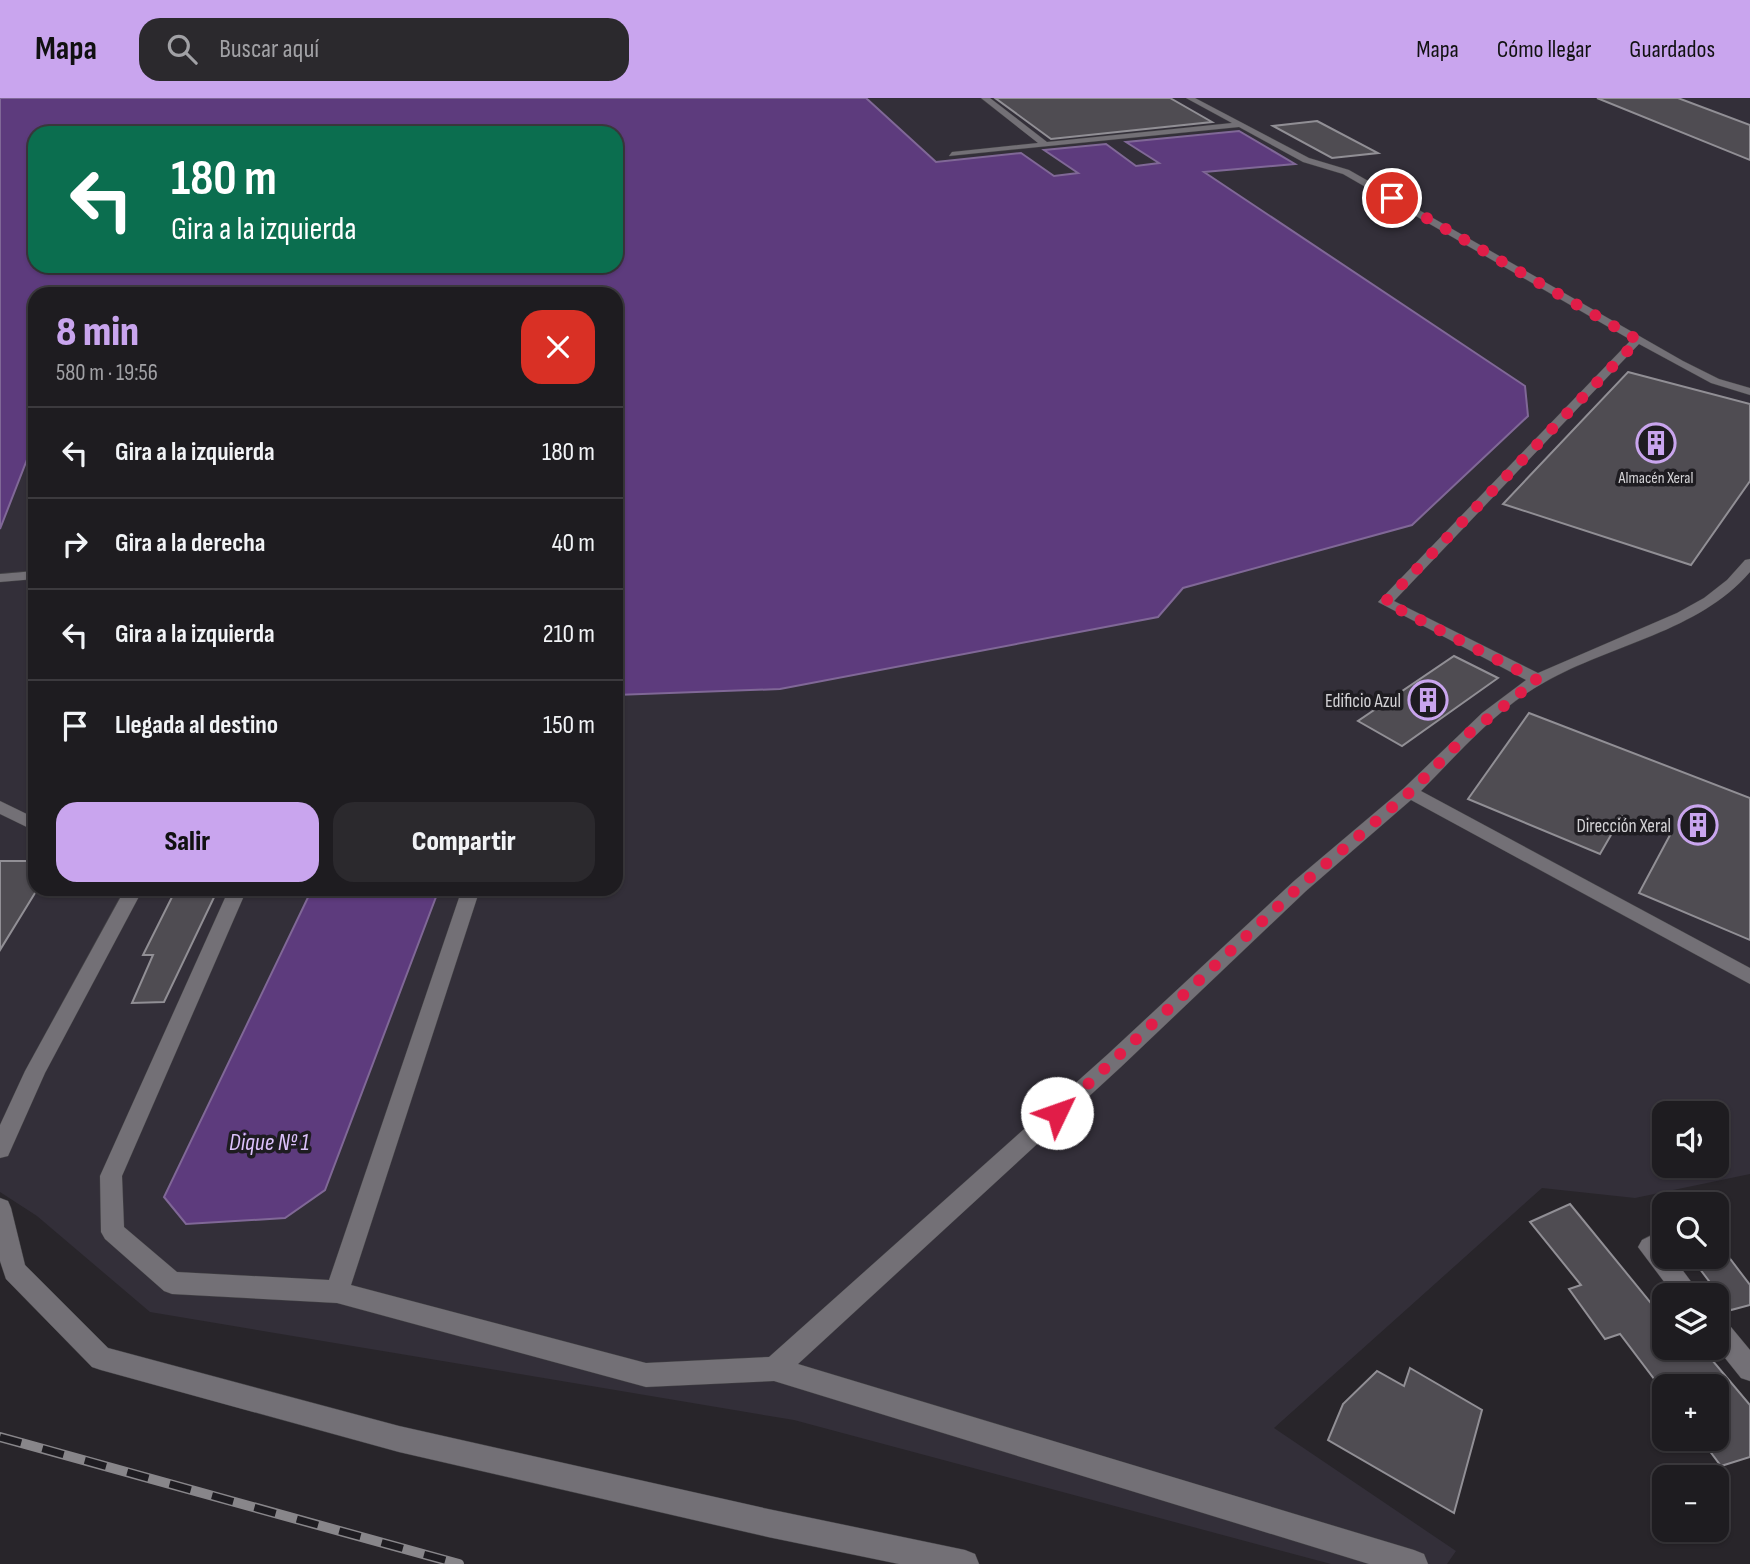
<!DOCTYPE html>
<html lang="es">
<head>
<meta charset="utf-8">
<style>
  body { margin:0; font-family:"Sofia Sans Condensed",sans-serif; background:#2b292d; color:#f1f3f6; height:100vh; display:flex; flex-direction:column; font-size:26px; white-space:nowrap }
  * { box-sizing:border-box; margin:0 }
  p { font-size:23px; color:#a1a1a5 }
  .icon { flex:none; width:38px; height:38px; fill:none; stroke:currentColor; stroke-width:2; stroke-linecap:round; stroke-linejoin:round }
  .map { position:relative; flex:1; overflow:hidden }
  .side { position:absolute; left:28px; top:189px; width:595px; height:609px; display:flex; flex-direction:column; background:#1e1c20; border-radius:21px; box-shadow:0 2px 5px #0004,0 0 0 2px #3c3a3e }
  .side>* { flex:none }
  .top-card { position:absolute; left:28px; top:28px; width:595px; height:147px; border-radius:21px; box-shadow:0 2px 5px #0004,0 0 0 2px #3c3a3e; background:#0b6e4f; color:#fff; overflow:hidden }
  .tools { position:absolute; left:1652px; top:1003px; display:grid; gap:14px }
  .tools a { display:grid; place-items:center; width:77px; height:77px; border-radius:14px; background:#1e1c20; box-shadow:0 2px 5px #0004,0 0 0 2px #3c3a3e; font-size:35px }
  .pin { position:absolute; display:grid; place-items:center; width:60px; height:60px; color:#fff; margin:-30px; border:4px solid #fff; border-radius:50%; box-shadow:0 2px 7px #0007 }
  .me { position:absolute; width:77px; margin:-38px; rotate:48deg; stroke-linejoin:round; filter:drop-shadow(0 0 5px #0008) }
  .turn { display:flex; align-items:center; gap:24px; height:147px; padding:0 28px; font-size:32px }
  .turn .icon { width:91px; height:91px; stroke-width:2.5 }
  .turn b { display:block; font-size:49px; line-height:60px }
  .round { display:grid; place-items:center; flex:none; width:74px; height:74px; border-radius:21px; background:#2b292d }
  .overview { display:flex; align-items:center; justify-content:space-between; height:119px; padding:0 28px }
  h1 { font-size:42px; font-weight:800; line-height:52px; color:#c9a5ee }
  .cta { display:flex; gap:14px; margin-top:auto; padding:14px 28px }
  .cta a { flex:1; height:80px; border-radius:21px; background:#c9a5ee; color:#111; font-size:28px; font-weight:800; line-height:80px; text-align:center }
  .cta a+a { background:#2b292d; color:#f1f3f6 }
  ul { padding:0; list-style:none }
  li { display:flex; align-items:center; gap:21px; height:91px; padding:0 28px; border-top:2px solid #3c3a3e }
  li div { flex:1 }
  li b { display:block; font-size:26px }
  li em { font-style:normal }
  header { display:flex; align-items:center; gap:42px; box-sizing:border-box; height:98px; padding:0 35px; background:#c9a5ee; color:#111 }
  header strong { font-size:33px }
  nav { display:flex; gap:38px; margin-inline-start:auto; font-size:24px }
  .search { width:490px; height:63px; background:#2b292d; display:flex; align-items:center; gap:18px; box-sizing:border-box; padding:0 24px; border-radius:21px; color:#a1a1a5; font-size:26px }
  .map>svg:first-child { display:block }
  .built { fill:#332f39; fill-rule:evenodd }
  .water { fill:#5d3b7d; stroke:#806897; stroke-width:2; fill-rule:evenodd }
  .building { fill:#4f4c52; stroke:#918f95; stroke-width:2 }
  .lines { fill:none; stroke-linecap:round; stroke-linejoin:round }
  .minor-casing { stroke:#434245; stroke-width:1 }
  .minor { fill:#737076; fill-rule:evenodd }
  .rail-casing { stroke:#88868a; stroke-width:10 }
  .rail { stroke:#1e1c21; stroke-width:7; stroke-dasharray:22; stroke-linecap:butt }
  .route { stroke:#e11d48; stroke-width:12; stroke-dasharray:0 21.6 }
  .labels { text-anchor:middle; stroke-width:7; stroke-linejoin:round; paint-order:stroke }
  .far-poi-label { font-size:16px; fill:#d3d2d5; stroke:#1e1c21 }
  .poi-label { font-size:19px; fill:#d3d2d5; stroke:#1e1c21; text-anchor:end }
  .near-water-label { font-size:24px; font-style:italic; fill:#ddc2fc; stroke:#1e1c21 }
</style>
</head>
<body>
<header>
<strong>Mapa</strong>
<div class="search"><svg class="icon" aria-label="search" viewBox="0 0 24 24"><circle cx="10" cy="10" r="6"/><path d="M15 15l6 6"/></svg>Buscar aquí</div>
<nav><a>Mapa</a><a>Cómo llegar</a><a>Guardados</a></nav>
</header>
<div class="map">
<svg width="1750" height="1466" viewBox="0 0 1750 1466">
  <rect width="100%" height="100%" fill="#28252a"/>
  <!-- built -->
  <path class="built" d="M866,0H1750V1076L1635,1100L1542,1090L1274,1330L1456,1453L1447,1466H1331L794,1322L150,1214L37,1118L0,1094V431L35,341V791H616V596L1182,490L1528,318L1525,288L1203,73L1294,65L1239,33L1127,44L1160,65L1136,68L1106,46L1045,52L1079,75L1054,78L1021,55L936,64ZM1664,1015H1717V1068H1664Z"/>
  <!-- water -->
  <path class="water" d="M0,0H866L936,64L1021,55L1054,78L1078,75L1044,52L1106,46L1136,68L1159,65L1126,44L1239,33L1295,66L1204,74L1525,288L1528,318L1412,427L1183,490L1158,519L780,591L616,597V196H35V341L0,431ZM35,35H616V168H35Z
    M312,791H439L325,1092L285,1120L186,1126L164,1099Z"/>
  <!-- building -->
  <path class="building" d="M995,0H1170L1212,24L1051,41Z
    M1597,0H1678L1750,27V62Z
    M1317,23L1378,55L1332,60L1273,28Z
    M1628,274L1750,306V383L1691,467L1503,406Z
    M1454,558L1498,580L1402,648L1358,623Z
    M1529,615L1750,700V842L1639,795L1670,737L1622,718L1600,756L1468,701Z
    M0,763H35V795L0,852Z
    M176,791H218L164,904L132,905L153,857H143Z
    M1570,1106L1664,1221V1250H1702L1750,1307V1359L1721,1368L1700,1340H1717V1288H1664V1294L1620,1236L1605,1241L1569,1191L1581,1187L1530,1124Z
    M1690,1158H1728L1750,1187V1207L1731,1212Z
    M1410,1270L1482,1312L1454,1415L1328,1342L1343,1306L1377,1273L1404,1288Z"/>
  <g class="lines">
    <!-- minor casing -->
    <g class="minor-casing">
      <path id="minor" d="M981,0H990L1047,44L1232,25L1186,0H1195L1309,60L1349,72L1683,263L1719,281L1750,290V297L1711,285L1639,246L1394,503L1538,575L1677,515L1704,500L1727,482L1745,462L1750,461V474C1698,534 1612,546 1545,584C1497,610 1459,655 1421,693L1750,870V886L1411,702L1306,793L1122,968L798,1266L1414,1452L1424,1456L1428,1466H1369L774,1283L646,1289L337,1205L172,1196L164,1193L105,1141L101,1134L100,1078L229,791H247L122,1078L124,1129L177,1174L329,1182L462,791H480L351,1187L646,1265L769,1259L1108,956L1294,783L1404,690L1482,615L1526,582L1378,504L1631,242L1343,76L1303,64L1239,29L949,58L952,54L1038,45Z
        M35,473V481L0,484V476Z
        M0,703L35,720V733L0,716Z
        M125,791H143L45,975L8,1058L0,1060V1027L25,973Z
        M0,1100L8,1103L11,1110L25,1167L108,1250L399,1328L768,1411L965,1452L975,1456L979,1466H899L768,1439L399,1354L101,1272L92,1269L6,1181L0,1163Z
        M1650,1138C1661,1143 1664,1147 1664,1158H1672L1701,1197H1674L1638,1149L1642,1142Z
        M1717,1219L1726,1223L1750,1252V1283L1741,1280L1717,1250Z"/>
    </g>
    <!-- minor -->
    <use href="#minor" class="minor"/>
    <!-- rail casing -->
    <g class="rail-casing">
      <path id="rail" d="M0,1339L459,1466"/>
    </g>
    <!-- rail -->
    <use href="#rail" class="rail"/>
  </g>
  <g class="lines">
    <!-- route -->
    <path class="route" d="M1057,1015L1300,788L1410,694L1468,636L1537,582L1385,504L1638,242L1392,100"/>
  </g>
  <!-- icons -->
  <defs>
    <g id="building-ring" transform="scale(2.0125)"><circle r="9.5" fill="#1e1c21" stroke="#c9a5ee" stroke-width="1.5"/><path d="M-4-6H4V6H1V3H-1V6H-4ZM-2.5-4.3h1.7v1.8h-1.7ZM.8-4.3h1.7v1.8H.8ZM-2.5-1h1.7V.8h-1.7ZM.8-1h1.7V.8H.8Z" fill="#c9a5ee"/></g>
  </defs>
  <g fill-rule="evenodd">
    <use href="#building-ring" x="1656" y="345"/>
    <use href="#building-ring" x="1428" y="602"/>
    <use href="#building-ring" x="1698" y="727"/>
  </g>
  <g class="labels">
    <!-- far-poi labels -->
    <g class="far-poi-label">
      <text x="1656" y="385">Almacén Xeral</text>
    </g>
    <!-- poi labels -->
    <g class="poi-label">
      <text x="1401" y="609">Edificio Azul</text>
      <text x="1671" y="734">Dirección Xeral</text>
    </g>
    <!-- near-water labels -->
    <g class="near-water-label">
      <text x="269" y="1052">Dique Nº 1</text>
    </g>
  </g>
</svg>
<div class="tools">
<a><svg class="icon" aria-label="sound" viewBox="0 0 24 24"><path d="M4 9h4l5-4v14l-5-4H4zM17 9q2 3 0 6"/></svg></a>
<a><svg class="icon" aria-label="search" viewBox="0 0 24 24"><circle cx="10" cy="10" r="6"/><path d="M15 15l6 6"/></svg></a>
<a><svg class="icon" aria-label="layers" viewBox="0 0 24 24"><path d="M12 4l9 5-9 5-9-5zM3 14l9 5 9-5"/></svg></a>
<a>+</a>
<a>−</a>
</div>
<div class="pin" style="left:1392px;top:100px;background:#d93025"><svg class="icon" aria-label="arrive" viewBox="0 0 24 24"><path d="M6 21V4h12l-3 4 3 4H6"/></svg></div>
<svg class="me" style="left:1057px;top:1015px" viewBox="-20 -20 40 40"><circle r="19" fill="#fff"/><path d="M0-13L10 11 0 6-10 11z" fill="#e11d48"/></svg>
<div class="top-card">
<div class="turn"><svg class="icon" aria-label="left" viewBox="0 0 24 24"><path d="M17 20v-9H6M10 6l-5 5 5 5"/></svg><div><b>180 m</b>Gira a la izquierda</div></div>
</div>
<section class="side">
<div class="overview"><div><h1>8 min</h1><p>580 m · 19:56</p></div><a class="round" style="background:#d93025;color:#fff"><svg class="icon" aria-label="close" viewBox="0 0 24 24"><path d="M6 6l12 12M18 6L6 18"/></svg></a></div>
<ul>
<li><svg class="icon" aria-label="left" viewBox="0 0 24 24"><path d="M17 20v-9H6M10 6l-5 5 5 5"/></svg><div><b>Gira a la izquierda</b></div><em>180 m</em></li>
<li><svg class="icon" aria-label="right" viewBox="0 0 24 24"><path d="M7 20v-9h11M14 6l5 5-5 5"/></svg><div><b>Gira a la derecha</b></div><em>40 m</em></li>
<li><svg class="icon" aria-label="left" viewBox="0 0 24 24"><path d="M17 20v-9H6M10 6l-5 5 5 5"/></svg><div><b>Gira a la izquierda</b></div><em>210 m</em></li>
<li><svg class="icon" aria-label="arrive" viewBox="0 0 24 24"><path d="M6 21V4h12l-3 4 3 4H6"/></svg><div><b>Llegada al destino</b></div><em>150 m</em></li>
</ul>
<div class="cta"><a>Salir</a><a>Compartir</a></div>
</section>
</div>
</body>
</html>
